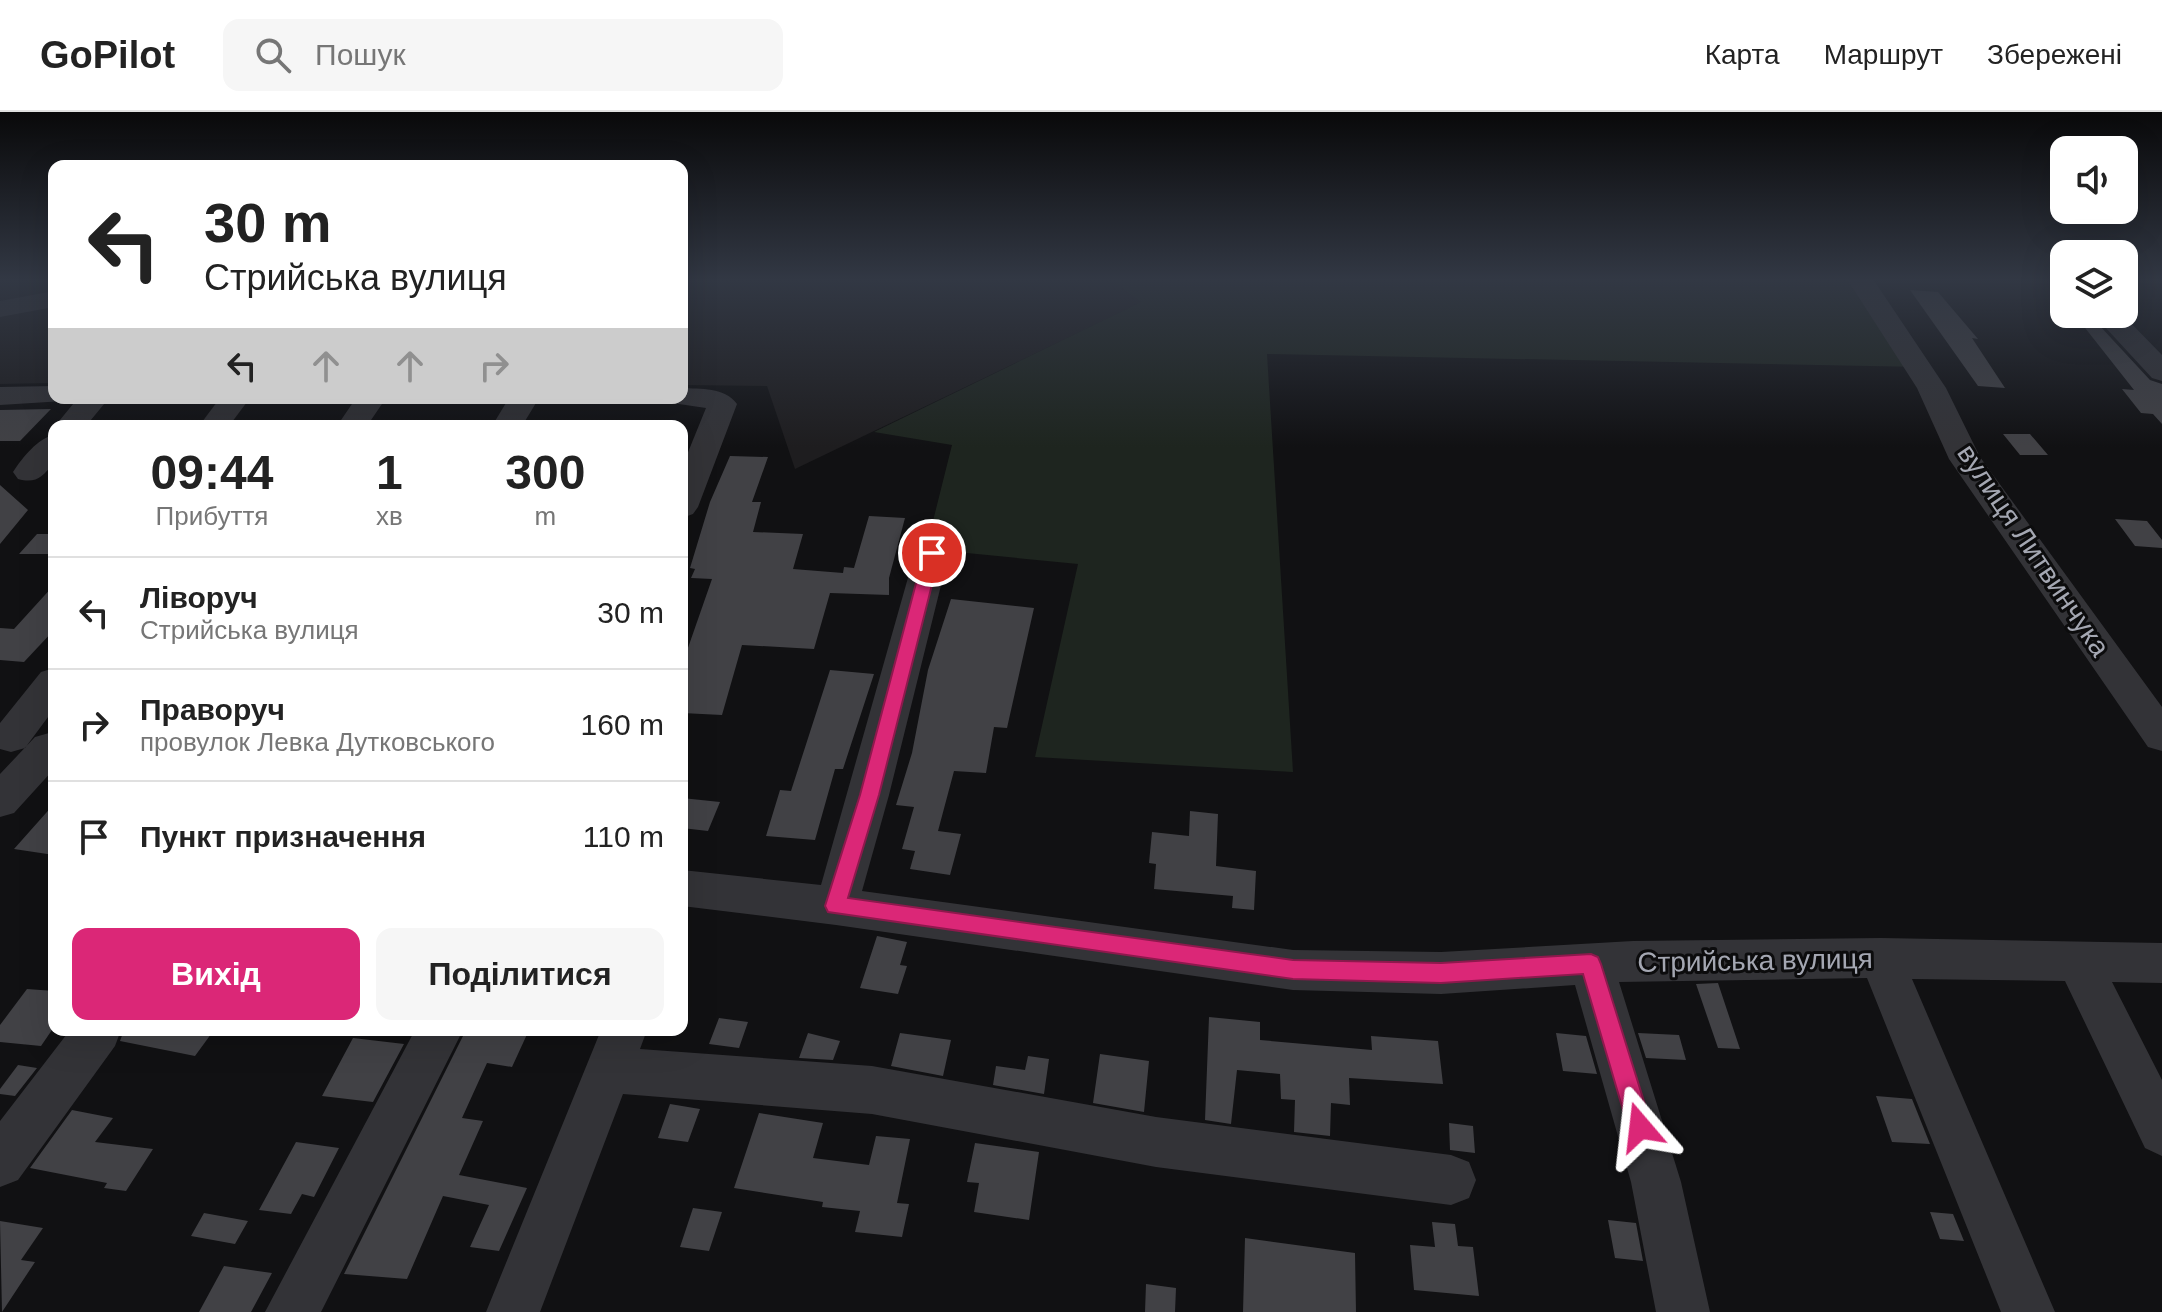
<!DOCTYPE html>
<html lang="uk">
<head>
<meta charset="utf-8">
<style>
  body { margin:0; font-family:Arial,sans-serif; background:#f6f6f6; color:#222; height:100vh; display:flex; flex-direction:column; font-size:30px; white-space:nowrap }
  * { box-sizing:border-box; margin:0 }
  p { font-size:26px; color:#767676 }
  .icon { flex:none; width:44px; height:44px; fill:none; stroke:currentColor; stroke-width:2; stroke-linecap:round; stroke-linejoin:round }
  .map { position:relative; flex:1; overflow:hidden }
  .panel { position:absolute; left:48px; top:308px; width:640px; height:616px; display:flex; flex-direction:column; background:#fff; border-radius:16px; box-shadow:0 8px 32px #0002 }
  .panel>* { flex:none }
  .banner { position:absolute; left:48px; top:48px; width:640px; height:244px; border-radius:16px; box-shadow:0 8px 32px #0002; background:#fff; color:#222; overflow:hidden }
  .controls { position:absolute; left:2050px; top:24px; display:grid; gap:16px }
  .controls a { display:grid; place-items:center; width:88px; height:88px; border-radius:16px; background:#fff; box-shadow:0 8px 32px #0002; font-size:40px }
  .pin { position:absolute; display:grid; place-items:center; width:68px; height:68px; color:#fff; margin:-34px; border:4px solid #fff; border-radius:50%; box-shadow:0 2px 8px #0007 }
  .me { position:absolute; width:88px; margin:-44px; rotate:343deg; stroke-linejoin:round; filter:drop-shadow(0 0 6px #0008) }
  .turn { display:flex; align-items:center; gap:28px; height:168px; padding:0 24px; font-size:36px }
  .turn .icon { width:104px; height:104px; stroke-width:2.5 }
  .turn b { display:block; font-size:56px; line-height:68px }
  .lanes { display:flex; align-items:center; height:76px; padding:0 24px; background:#0003; justify-content:center; gap:40px; direction:ltr }
  .lanes .off { opacity:.35 }
  .eta { display:flex; justify-content:space-evenly; align-items:center; height:136px; text-align:center }
  .eta b { font-size:48px; font-weight:600; line-height:56px }
  .button { display:flex; gap:16px; margin-top:auto; padding:16px 24px }
  .button a { flex:1; height:92px; border-radius:16px; background:#db2777; color:#fff; font-size:32px; font-weight:600; line-height:92px; text-align:center }
  .button a+a { background:#f6f6f6; color:#222 }
  ul { padding:0; list-style:none }
  li { display:flex; align-items:center; gap:24px; height:112px; padding:0 24px; border-top:2px solid #e0e0e0 }
  li div { flex:1 }
  li b { display:block; font-size:30px }
  li em { font-style:normal }
  header { display:flex; align-items:center; gap:48px; box-sizing:border-box; height:112px; padding:0 40px; background:#fff; border-bottom:2px solid #e0e0e0 }
  header strong { font-size:38px }
  nav { display:flex; gap:44px; margin-inline-start:auto; font-size:28px }
  .search { width:560px; height:72px; background:#f6f6f6; display:flex; align-items:center; gap:20px; box-sizing:border-box; padding:0 28px; border-radius:16px; color:#767676; font-size:30px }
  .map>svg:first-child { display:block }
  .built { fill:#1e1d1f }
  .green { fill:#1e251f }
  .building { fill:#414145 }
  .lines { fill:none; stroke-linecap:round; stroke-linejoin:round }
  .minor { fill:#333337; fill-rule:evenodd }
  .route { fill:#db2777; stroke:#8e194d; stroke-width:2 }
  .labels { text-anchor:middle; stroke-width:6; stroke-linejoin:round; paint-order:stroke }
  .street-label { font-size:28px; fill:#a4a7b2; stroke:#0c0c0d }
</style>
</head>
<body>
<header>
<strong>GoPilot</strong>
<div class="search"><svg class="icon" aria-label="search" viewBox="0 0 24 24"><circle cx="10" cy="10" r="6"/><path d="M15 15l6 6"/></svg>Пошук</div>
<nav><a>Карта</a><a>Маршрут</a><a>Збережені</a></nav>
</header>
<div class="map">
<svg width="2162" height="1200" viewBox="0 0 2162 1200">
  <rect width="100%" height="100%" fill="#111113"/>
  <!-- built -->
  <path class="built" d="M0,167H54V271L0,272Z
    M682,167H1109L1142,190L795,357L767,274L682,273Z"/>
  <!-- green -->
  <path class="green" d="M1109,167H1869L1921,255L1267,242L1293,660L1035,645L1078,452L926,437L952,333L874,320L1141,190Z"/>
  <!-- building -->
  <path class="building" d="M1910,178L1938,180L1978,227L1972,226L2005,276L1978,274Z
    M2082,212L2099,213L2150,268L2162,272V312L2153,302L2141,301L2122,277L2134,278Z
    M51,297L20,329H0V298Z
    M2003,322H2030L2048,343H2020Z
    M730,344L768,345L752,390H761L753,420L803,422L793,457L843,461L844,455L854,456L869,404L905,406L889,466V483L830,481L814,537L742,533L722,603L682,601V553L712,467L691,466L695,457L690,456L710,390Z
    M0,373L28,398L0,432Z
    M2115,407L2147,409L2162,428V436L2135,434Z
    M37,422H54V442H19Z
    M54,473V518L24,550L0,548V516L14,517Z
    M951,487L1034,496L1007,616L994,615L986,661L954,659L938,719L961,722L950,763L910,757L915,739L902,737L914,695L896,693L912,641L928,558Z
    M830,558L874,562L843,657H835L815,728L766,724L780,678L791,679Z
    M682,686L720,690L708,719L682,716Z
    M54,692V743L14,737Z
    M1190,699L1218,702L1216,754L1256,759L1254,798L1232,796L1233,784L1154,777L1156,752L1149,751L1152,720L1189,724Z
    M877,824L907,830L900,853L907,854L898,882L860,876Z
    M1718,871L1740,937L1718,936L1696,872Z
    M27,877L54,879V915L41,934L0,930V913Z
    M1209,905L1260,910V928L1372,938L1371,924L1438,929L1443,972L1349,966L1350,993L1331,991L1330,1024L1294,1020L1295,988L1281,987L1280,962L1237,958L1231,1012L1205,1008Z
    M719,906L748,910L739,936L709,932Z
    M124,918H214L195,944L120,929Z
    M466,918H529L512,955L487,951L462,1006L483,1009L459,1063L527,1076L499,1139L470,1135L489,1093L443,1084L407,1167L344,1162Z
    M808,921L840,929L833,948L799,946Z
    M900,921L951,928L943,964L891,954Z
    M1556,921L1586,924L1597,962L1563,959Z
    M1638,921L1679,923L1686,948L1646,946Z
    M353,926L404,932L373,990L322,984Z
    M1100,942L1149,949L1144,1000L1093,991Z
    M1028,944L1049,947L1044,982L993,973L996,954L1025,958Z
    M18,953L37,956L15,984L0,982V977Z
    M1876,984L1912,987L1930,1032L1892,1030Z
    M670,992L700,997L688,1030L658,1026Z
    M72,998L113,1006L95,1030L153,1037L126,1079L104,1076L107,1071L30,1056Z
    M759,1001L823,1011L813,1046L869,1053L876,1024L910,1027L897,1091L909,1092L902,1125L855,1120L860,1099L822,1095L823,1090L734,1076Z
    M1449,1011L1473,1014L1475,1041L1450,1038Z
    M296,1030L339,1036L314,1085L302,1082L291,1102L259,1098Z
    M975,1031L1039,1040L1029,1108L974,1100L979,1071L967,1070Z
    M693,1096L722,1100L709,1139L680,1135Z
    M1930,1100L1953,1102L1964,1129L1940,1127Z
    M204,1101L248,1109L235,1132L191,1124Z
    M1608,1108L1636,1111L1643,1149L1615,1146Z
    M0,1109L43,1116L21,1148L35,1150L2,1200Z
    M1432,1110L1455,1112L1458,1134L1473,1135L1479,1184L1414,1178L1410,1133L1435,1135Z
    M1245,1126L1355,1141L1356,1200H1243Z
    M224,1154L272,1161L251,1200H199Z
    M1146,1172L1176,1176L1175,1200H1145Z"/>
  <g class="lines">
    <!-- minor -->
    <path class="minor" d="M1847,167H1873L1946,276L1980,345L2162,595V639L2148,635L1949,347L1917,276Z
      M54,179V195L0,205V189Z
      M2093,202H2122L2162,243V269L2152,266Z
      M54,274V286H67L64,289L0,293V275Z
      M682,276C700,277 725,275 737,292L698,395L693,402L682,406V355L706,296L672,291L668,286H682Z
      M78,286H109L86,314H55Z
      M220,286H250L229,314H199Z
      M356,286H386L367,314H337Z
      M509,286H539L522,314H492Z
      M54,323V351C42,365 36,372 18,367L13,360C23,345 37,327 54,323Z
      M932,430L944,433L949,441L889,683L862,779L1293,838L1441,840L1633,829L1881,826L2162,831V871L2112,870L2162,968V1044L2145,1036L2065,869L1912,867L2055,1200H2001L1867,866L1619,870L1681,1070L1710,1200H1656L1631,1070L1575,873L1441,882L1293,878L836,813L682,794V758L821,773L915,441L920,433Z
      M54,556V597L25,636L11,640L0,637V611L41,560Z
      M49,621L54,622V657L14,701L0,705V662L35,625Z
      M70,918H121L115,934L18,1068L0,1075V1009Z
      M415,918H463L321,1200H265Z
      M601,918H647L640,937L872,954L1156,1005L1451,1043L1469,1050L1476,1068L1469,1086L1451,1093L1156,1055L872,1002L623,982L540,1200H486Z"/>
  </g>
  <!-- sky -->
  <linearGradient id="sky" x2="0" y2="1"><stop stop-color="#09090a"/><stop offset="0.5" stop-color="#323844"/><stop offset="1" stop-color="#323844" stop-opacity="0"/></linearGradient>
  <rect width="2162" height="335" fill="url(#sky)"/>
  <!-- route -->
  <path class="route" d="M932,436L940,441L879,683L848,786L1293,848L1441,851L1591,842L1598,845L1601,852L1652,1015L1648,1024L1640,1027L1631,1024L1628,1015L1583,862L1441,871L1293,867L828,800L825,794L860,683L924,441Z"/>
  <g class="labels">
    <!-- street labels -->
    <g class="street-label">
      <text transform="translate(2034 438) rotate(56)" y="10">вулиця Литвинчука</text>
      <text transform="translate(1755 848) rotate(-1)" y="10">Стрийська вулиця</text>
    </g>
  </g>
</svg>
<div class="controls">
<a><svg class="icon" aria-label="sound" viewBox="0 0 24 24"><path d="M4 9h4l5-4v14l-5-4H4zM17 9q2 3 0 6"/></svg></a>
<a><svg class="icon" aria-label="layers" viewBox="0 0 24 24"><path d="M12 4l9 5-9 5-9-5zM3 14l9 5 9-5"/></svg></a>
</div>
<div class="pin" style="left:932px;top:441px;background:#d93025"><svg class="icon" aria-label="arrive" viewBox="0 0 24 24"><path d="M6 21V4h12l-3 4 3 4H6"/></svg></div>
<svg class="me" style="left:1640px;top:1015px" viewBox="-20 -20 40 40"><path d="M0-17L14 15 0 8-14 15z" fill="#db2777" stroke="#fff" stroke-width="4"/></svg>
<div class="banner">
<div class="turn"><svg class="icon" aria-label="left" viewBox="0 0 24 24"><path d="M17 20v-9H6M10 6l-5 5 5 5"/></svg><div><b>30 m</b>Стрийська вулиця</div></div>
<div class="lanes"><svg class="icon" aria-label="left" viewBox="0 0 24 24"><path d="M17 20v-9H6M10 6l-5 5 5 5"/></svg><svg class="icon off" aria-label="ahead" viewBox="0 0 24 24"><path d="M12 20V5M6 11l6-6 6 6"/></svg><svg class="icon off" aria-label="ahead" viewBox="0 0 24 24"><path d="M12 20V5M6 11l6-6 6 6"/></svg><svg class="icon off" aria-label="right" viewBox="0 0 24 24"><path d="M7 20v-9h11M14 6l5 5-5 5"/></svg></div>
</div>
<section class="panel">
<div class="eta">
<div><b>09:44</b><p>Прибуття</p></div>
<div><b>1</b><p>хв</p></div>
<div><b>300</b><p>m</p></div>
</div>
<ul>
<li><svg class="icon" aria-label="left" viewBox="0 0 24 24"><path d="M17 20v-9H6M10 6l-5 5 5 5"/></svg><div><b>Ліворуч</b><p>Стрийська вулиця</p></div><em>30 m</em></li>
<li><svg class="icon" aria-label="right" viewBox="0 0 24 24"><path d="M7 20v-9h11M14 6l5 5-5 5"/></svg><div><b>Праворуч</b><p>провулок Левка Дутковського</p></div><em>160 m</em></li>
<li><svg class="icon" aria-label="arrive" viewBox="0 0 24 24"><path d="M6 21V4h12l-3 4 3 4H6"/></svg><div><b>Пункт призначення</b></div><em>110 m</em></li>
</ul>
<div class="button"><a>Вихід</a><a>Поділитися</a></div>
</section>
</div>
</body>
</html>
